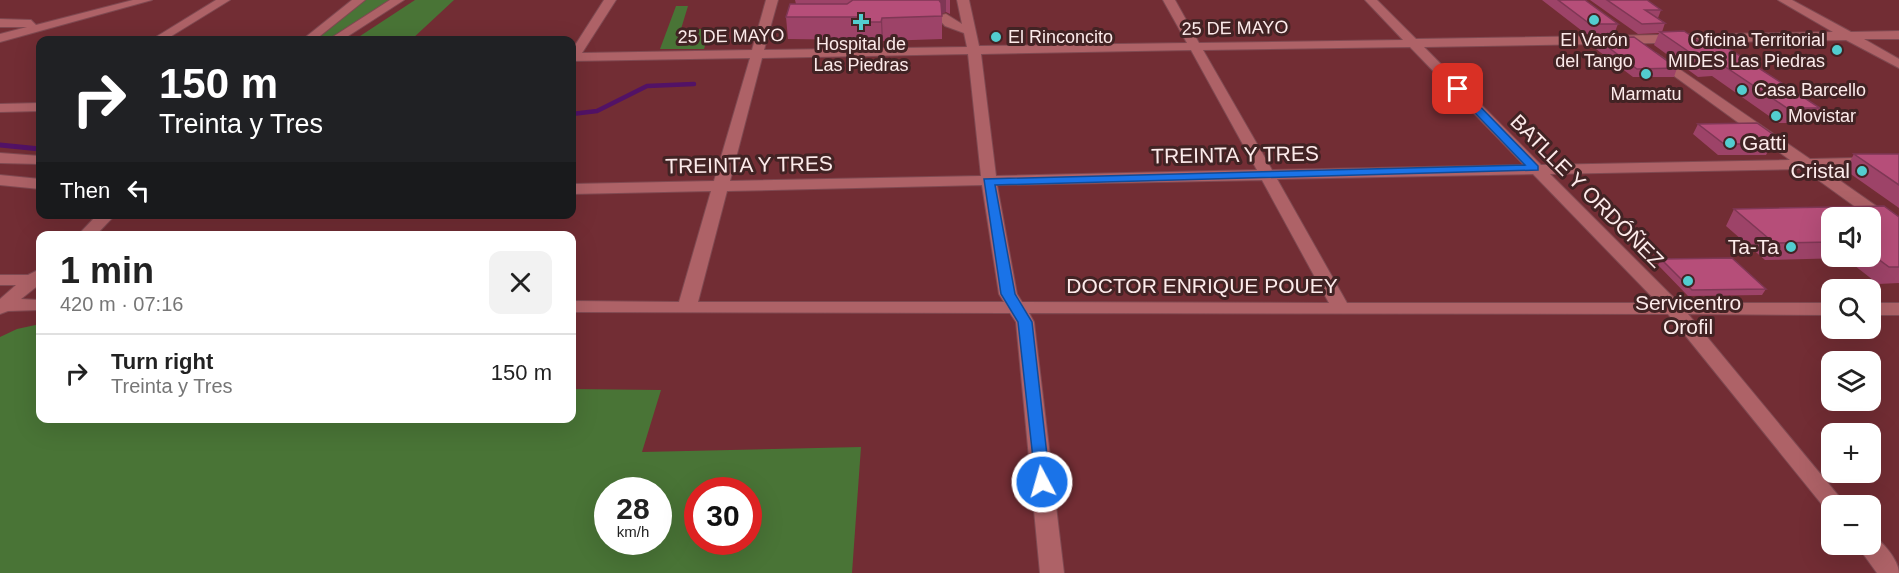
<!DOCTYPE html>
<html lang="en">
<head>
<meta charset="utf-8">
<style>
  body { margin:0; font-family:Helvetica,sans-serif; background:#f2f2f2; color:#222; height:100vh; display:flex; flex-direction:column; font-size:22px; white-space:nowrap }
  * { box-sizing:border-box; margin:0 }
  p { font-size:20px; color:#767676 }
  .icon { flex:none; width:33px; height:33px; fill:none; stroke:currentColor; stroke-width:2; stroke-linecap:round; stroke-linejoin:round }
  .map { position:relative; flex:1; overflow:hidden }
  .side { position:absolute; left:36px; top:231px; width:540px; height:192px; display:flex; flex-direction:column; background:#fff; border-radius:12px; box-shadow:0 6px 24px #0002 }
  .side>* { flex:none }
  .hud { position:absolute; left:36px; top:36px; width:540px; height:183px; border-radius:12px; box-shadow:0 6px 24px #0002; background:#202124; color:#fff; overflow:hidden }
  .controls { position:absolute; left:1821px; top:207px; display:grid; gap:12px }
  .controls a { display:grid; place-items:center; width:60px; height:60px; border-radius:12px; background:#fff; box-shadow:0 6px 24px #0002; font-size:30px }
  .speed { position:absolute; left:594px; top:477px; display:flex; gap:12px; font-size:30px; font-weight:700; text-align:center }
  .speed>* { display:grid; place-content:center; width:78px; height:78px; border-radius:50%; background:#fff; box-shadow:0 6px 24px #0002; line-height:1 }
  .speed small { font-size:15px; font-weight:400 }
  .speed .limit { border:9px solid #d22; background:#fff; color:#111 }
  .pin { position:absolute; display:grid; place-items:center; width:51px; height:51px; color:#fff; margin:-26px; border-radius:12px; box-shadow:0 3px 9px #0006 }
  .me { position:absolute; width:66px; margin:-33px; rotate:354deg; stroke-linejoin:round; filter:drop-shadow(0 0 4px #0008) }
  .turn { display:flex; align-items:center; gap:21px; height:126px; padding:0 24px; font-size:27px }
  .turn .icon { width:78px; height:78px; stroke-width:2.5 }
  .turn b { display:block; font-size:42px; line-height:51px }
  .then { display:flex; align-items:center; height:57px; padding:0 24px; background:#0003; gap:12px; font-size:22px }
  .round { display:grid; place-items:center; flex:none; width:63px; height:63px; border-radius:12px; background:#f2f2f2 }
  .overview { display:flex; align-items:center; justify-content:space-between; height:102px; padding:0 24px }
  h1 { font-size:36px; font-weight:700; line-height:45px }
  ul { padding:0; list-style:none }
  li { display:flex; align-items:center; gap:18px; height:78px; padding:0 24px; border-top:2px solid #e0e0e0 }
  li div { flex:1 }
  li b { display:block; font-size:22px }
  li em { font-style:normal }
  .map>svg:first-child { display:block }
  .green { fill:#497436; fill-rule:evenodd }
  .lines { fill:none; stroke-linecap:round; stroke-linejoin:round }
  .stream-far1 { stroke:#521266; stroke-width:4.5 }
  .stream { stroke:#521266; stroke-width:5 }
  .minor-casing { stroke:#7f4951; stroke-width:2 }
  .minor { fill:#ae6267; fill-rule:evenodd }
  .wall { fill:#9d4368; fill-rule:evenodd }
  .shaded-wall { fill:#7f3755 }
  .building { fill:#b64e79; stroke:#7f3755; stroke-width:1.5 }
  .route { fill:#1a73e8; stroke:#114b97; stroke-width:1.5 }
  .poi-dot { fill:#52cdcf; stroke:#422324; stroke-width:2 }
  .labels { text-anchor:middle; stroke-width:6; stroke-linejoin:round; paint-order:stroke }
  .far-street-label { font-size:18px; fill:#fceaea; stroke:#422324 }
  .far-poi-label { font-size:18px; fill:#fceaea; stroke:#422324; text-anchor:start }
  .poi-label { font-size:21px; fill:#fceaea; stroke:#422324; text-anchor:end }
  .street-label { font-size:21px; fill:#fceaea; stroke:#422324 }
</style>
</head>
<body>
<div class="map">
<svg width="1899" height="573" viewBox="0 0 1899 573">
  <rect width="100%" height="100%" fill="#722d34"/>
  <!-- green -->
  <path class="green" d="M362,0H390L329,40H312Z
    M415,0H454L411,40H354Z
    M676,6H688L681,29H710L704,49H660Z
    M40,324V418H572V389L661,390L642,452L861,447L852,573H0V337L17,329ZM608,490H658V542H608ZM698,490H748V542H698Z"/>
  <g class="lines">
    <!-- stream-far1 -->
    <path class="stream-far1" d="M572,114L597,111L647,86L694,84"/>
    <!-- stream -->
    <path class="stream" d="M0,145L40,149"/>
    <!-- minor casing -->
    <g class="minor-casing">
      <path id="minor" d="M133,0H152L0,42V34L27,27H0V19L31,20L36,25Z
        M216,0H230L165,40H151Z
        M352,0H365L315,40H302Z
        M390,0H404L342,40H328Z
        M604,0H616L582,53L752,50L766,0H778L764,50L967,47L964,33L945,26L936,16L946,14L962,24L957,0H969L979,46L1187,43L1163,0H1175L1199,43L1403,40L1365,0H1377L1416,39L1833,32L1778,0H1792L1851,32L1899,31V39H1864L1899,59V68L1846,40L1424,47L1541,165L1790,160L1652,60L1650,57L1656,53L1810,159L1899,157V167L1822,168L1899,222V235L1893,234L1803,169L1550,174L1679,303H1832V315L1688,314L1847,506H1832V513L1828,512L1668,314L1029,313L1034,322L1064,573H1040L1016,322L1010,313L572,312V301L679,302L711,191L572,194V184L714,181L750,58L572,61V50ZM1410,47L1524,165L1272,170L1203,50ZM1191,50L1257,170L996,176L981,54ZM968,54L981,176L730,181L762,58ZM1533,174L1658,303H1347L1277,179ZM1262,180L1329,303L1022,302L1017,294L997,185ZM982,185L999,294L1004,302H698L727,191Z
        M40,103V111L0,112V104Z
        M0,153L40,156V164L0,163Z
        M0,175L40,179V189L0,185Z
        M98,214H116L95,236H77Z
        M40,269V284L21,299L40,300V310L8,311L0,314V299L16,285H0V275H28Z
        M1870,303H1899V315H1870Z
        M1870,535C1882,539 1899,561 1899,573H1877L1856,544H1870Z"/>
    </g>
    <!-- minor -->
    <use href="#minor" class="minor"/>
  </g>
  <!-- wall -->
  <path class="wall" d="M795,0H950V14L946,12L942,13V39L883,41L882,45H864V40L788,39L786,17L796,4Z
    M1542,0H1585L1618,24L1614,34H1586Z
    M1590,0H1647L1661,10L1658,18L1665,23L1662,32L1709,48L1820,108L1812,123H1779L1712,76L1698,77L1654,45L1659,33L1638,34Z
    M1596,38L1677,68L1674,77H1633L1592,46Z
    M1698,124L1772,144L1766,155H1718L1693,134Z
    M1854,154H1899V208L1845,170Z
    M1734,209L1899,217V283L1878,284L1845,258L1765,260L1726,226ZM1832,218H1870V256H1832Z
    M1661,259L1766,289L1762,295L1688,296L1658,265Z"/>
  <!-- shaded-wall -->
  <path class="shaded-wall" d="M934,0H946V12L934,16Z
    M882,18L883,41L882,45L881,22Z"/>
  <!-- building -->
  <path class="building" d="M853,0H939L941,3L942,16L882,18L881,22H863V17H786L790,4H847Z
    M1558,0H1585L1618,24H1590Z
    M1607,0H1647L1661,10H1645L1665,23L1642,24Z
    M1684,31L1709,48H1728L1820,108H1787L1718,62H1704L1660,32Z
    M1634,37L1677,68L1637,69L1596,38Z
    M1757,123L1774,135L1772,144H1724L1698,124Z
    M1854,154H1899V185Z
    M1884,206L1899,217V267H1889L1870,253V218H1832V242L1774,243L1734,209Z
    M1732,258L1766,289L1692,290L1661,259Z"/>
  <!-- route -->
  <path class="route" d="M1454,87H1461L1538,166V170L995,185L1015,294L1032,322L1050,482L1048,486H1036L1018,322L1001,294L984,179L1525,165L1454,91Z"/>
  <!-- markers -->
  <g class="poi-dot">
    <circle cx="1594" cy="20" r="6"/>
    <path d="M858 13h6v6h6v6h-6v6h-6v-6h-6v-6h6z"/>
    <circle cx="996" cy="37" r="6"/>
    <circle cx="1837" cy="50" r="6"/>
    <circle cx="1646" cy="74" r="6"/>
    <circle cx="1742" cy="90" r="6"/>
    <circle cx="1776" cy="116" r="6"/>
    <circle cx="1730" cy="143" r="6"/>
    <circle cx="1862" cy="171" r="6"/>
    <circle cx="1791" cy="247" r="6"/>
    <circle cx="1688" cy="281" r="6"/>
  </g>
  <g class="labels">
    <!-- far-street labels -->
    <g class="far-street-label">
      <text transform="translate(1235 28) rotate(-1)" y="6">25 DE MAYO</text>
      <text transform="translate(731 36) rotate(-1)" y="6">25 DE MAYO</text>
    </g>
    <!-- far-poi labels -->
    <g class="far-poi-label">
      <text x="1008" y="43">El Rinconcito</text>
      <text x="1594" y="46" text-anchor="middle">El Varón<tspan x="1594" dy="21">del Tango</tspan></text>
      <text x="1825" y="46" text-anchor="end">Oficina Territorial<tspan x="1825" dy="21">MIDES Las Piedras</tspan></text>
      <text x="861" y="50" text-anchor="middle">Hospital de<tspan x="861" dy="21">Las Piedras</tspan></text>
      <text x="1754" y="96">Casa Barcello</text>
      <text x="1646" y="100" text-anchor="middle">Marmatu</text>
      <text x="1788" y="122">Movistar</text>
    </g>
    <!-- poi labels -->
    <g class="poi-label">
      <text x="1742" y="150" text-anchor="start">Gatti</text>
      <text x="1850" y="178">Cristal</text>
      <text x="1779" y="254">Ta-Ta</text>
      <text x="1688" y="310" text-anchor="middle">Servicentro<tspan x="1688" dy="24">Orofil</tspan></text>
    </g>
    <!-- street labels -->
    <g class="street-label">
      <text transform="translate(1235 155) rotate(-1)" y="7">TREINTA Y TRES</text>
      <text transform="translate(749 165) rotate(-1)" y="7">TREINTA Y TRES</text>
      <text transform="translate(1587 191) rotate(45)" y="7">BATLLE Y ORDÓÑEZ</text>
      <text x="1202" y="293">DOCTOR ENRIQUE POUEY</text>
    </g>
  </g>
</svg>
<div class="controls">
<a><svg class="icon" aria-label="sound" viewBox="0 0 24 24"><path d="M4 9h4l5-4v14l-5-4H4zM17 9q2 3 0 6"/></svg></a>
<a><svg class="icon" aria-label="search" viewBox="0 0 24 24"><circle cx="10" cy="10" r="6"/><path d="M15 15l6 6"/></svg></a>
<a><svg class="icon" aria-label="layers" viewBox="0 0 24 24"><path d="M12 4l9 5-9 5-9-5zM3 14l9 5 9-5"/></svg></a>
<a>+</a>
<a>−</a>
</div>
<div class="speed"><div>28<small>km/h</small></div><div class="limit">30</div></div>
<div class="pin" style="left:1458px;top:89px;background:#d93025"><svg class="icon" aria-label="arrive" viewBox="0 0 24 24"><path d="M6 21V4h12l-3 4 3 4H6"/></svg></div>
<svg class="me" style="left:1042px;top:482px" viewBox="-20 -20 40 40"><circle r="17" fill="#1a73e8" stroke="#fff" stroke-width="3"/><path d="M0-11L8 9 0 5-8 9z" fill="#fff"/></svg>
<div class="hud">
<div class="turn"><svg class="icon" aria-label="right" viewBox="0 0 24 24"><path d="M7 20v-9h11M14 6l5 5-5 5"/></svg><div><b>150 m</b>Treinta y Tres</div></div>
<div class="then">Then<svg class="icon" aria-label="left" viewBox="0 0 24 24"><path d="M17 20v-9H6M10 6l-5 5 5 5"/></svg></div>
</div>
<section class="side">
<div class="overview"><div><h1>1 min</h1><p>420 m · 07:16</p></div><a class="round"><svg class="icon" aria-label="close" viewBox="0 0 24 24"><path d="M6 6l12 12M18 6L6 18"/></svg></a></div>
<ul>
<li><svg class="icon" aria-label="right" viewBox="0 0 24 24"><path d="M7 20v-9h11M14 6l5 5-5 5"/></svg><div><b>Turn right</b><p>Treinta y Tres</p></div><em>150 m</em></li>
</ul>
</section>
</div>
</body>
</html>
